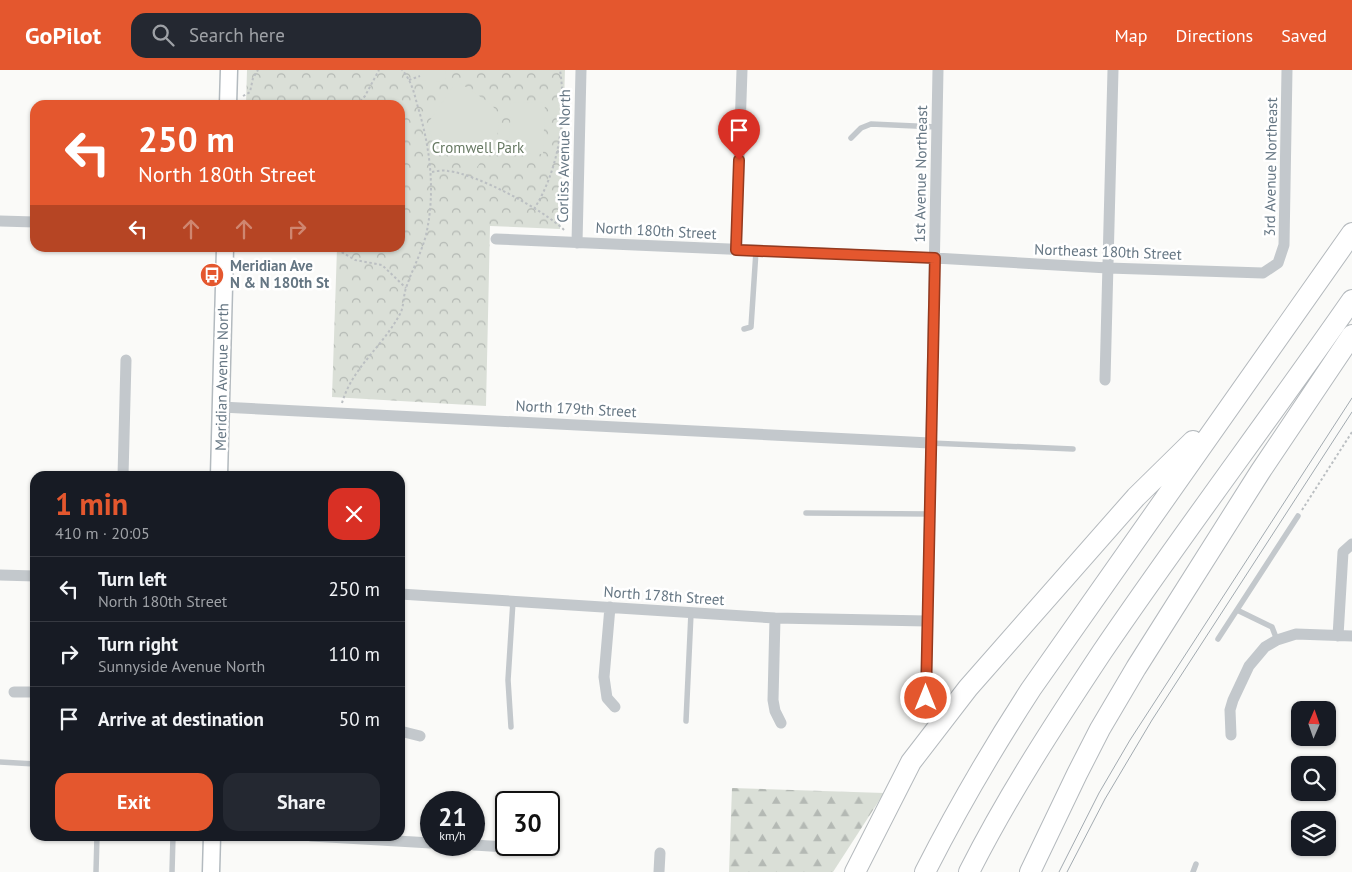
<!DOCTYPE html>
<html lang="en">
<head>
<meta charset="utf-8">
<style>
  body { margin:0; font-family:"PT Sans",sans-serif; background:#242831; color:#f1f3f6; height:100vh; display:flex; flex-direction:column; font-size:19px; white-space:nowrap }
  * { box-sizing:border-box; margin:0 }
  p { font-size:16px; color:#9ea1a6 }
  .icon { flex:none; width:28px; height:28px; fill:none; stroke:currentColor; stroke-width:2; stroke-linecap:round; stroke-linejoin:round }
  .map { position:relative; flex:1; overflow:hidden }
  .side { position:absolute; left:30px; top:401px; width:375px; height:370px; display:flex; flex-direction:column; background:#171b24; border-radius:15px; box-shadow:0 1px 4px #0004 }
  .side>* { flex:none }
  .hud { position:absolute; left:30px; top:30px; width:375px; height:152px; border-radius:15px; box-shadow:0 1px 4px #0004; background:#e4572e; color:#fff; overflow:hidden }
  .needle { width:32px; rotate:2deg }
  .tools { position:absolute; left:1291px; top:631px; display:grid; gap:10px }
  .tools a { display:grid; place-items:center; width:45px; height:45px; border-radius:10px; background:#171b24; box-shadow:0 1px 4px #0004; font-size:25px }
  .speed { position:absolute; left:420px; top:721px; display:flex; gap:10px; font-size:25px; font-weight:700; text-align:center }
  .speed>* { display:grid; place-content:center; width:65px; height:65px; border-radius:50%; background:#171b24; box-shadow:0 1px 4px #0004; line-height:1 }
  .speed small { font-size:12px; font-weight:400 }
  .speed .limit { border:2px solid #111; border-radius:8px; background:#fff; color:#111 }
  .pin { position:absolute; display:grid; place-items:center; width:42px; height:42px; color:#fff; margin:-51px -21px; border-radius:50% 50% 50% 0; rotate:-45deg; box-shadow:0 0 5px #0007 }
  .pin .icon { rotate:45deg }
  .me { position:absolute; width:55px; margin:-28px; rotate:0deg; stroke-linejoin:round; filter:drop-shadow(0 0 4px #0008) }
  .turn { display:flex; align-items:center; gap:18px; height:105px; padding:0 25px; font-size:22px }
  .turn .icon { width:65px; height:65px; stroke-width:2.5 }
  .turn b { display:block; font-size:35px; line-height:42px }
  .lanes { display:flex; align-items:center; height:48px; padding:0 25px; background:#0003; justify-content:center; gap:25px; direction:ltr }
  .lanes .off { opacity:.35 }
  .round { display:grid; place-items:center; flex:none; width:52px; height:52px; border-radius:15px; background:#242831 }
  .summary { display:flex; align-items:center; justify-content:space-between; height:85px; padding:0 25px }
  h1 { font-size:30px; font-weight:600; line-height:38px; color:#e4572e }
  .button { display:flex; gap:10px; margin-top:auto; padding:10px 25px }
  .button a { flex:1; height:58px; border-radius:15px; background:#e4572e; color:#fff; font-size:20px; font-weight:600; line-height:58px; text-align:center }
  .button a+a { background:#242831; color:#f1f3f6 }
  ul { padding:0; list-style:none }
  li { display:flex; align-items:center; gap:15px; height:65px; padding:0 25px; border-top:1px solid #363941 }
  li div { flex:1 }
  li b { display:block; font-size:19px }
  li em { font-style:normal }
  header { display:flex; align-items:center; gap:30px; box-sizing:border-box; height:70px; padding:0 25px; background:#e4572e; color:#fff }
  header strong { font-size:24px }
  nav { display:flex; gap:28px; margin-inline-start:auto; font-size:18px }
  .search { width:350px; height:45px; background:#242831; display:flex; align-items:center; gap:12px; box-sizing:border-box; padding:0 18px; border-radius:15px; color:#9ea1a6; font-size:19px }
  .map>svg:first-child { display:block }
  .forest { fill:url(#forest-firs) }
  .park { fill:url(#park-crowns) }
  .garden { fill:#dadfd7 }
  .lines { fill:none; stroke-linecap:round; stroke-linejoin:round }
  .secondary-casing { stroke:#b3babf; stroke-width:19 }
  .highway-casing { stroke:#b4b9bd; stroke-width:22 }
  .path { stroke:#bbbfc2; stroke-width:2; stroke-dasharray:2.5 2.5; stroke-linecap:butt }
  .lane { stroke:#c3c8cc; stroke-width:5.5 }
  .street { stroke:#c3c8cc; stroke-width:11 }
  .secondary { stroke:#fff; stroke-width:16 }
  .highway { stroke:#fff; stroke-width:20 }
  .tram { stroke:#a2aab0; stroke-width:1 }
  .route-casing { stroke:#94391e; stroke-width:12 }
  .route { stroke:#e4572e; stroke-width:9 }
  .labels { text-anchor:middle; stroke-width:5; stroke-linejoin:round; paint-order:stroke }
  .park-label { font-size:15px; fill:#687a64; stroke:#fff }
  .street-label { font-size:15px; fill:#657683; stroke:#fff }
  .poi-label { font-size:15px; font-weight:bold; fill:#657683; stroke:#fff; text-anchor:start }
</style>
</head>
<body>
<header>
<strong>GoPilot</strong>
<div class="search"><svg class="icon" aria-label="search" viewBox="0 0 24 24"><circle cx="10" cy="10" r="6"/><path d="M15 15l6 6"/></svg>Search here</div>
<nav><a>Map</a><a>Directions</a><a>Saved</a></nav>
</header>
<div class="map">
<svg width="1352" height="802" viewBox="0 0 1352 802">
  <defs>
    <pattern id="forest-firs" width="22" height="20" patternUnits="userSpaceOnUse" patternTransform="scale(1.25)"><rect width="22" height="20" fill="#dadfd7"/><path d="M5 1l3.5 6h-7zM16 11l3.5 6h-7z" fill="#b4b9b4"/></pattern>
    <pattern id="park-crowns" width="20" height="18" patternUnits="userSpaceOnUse" patternTransform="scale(1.25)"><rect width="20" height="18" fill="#dadfd7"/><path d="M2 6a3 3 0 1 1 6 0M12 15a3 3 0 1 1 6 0" fill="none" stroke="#b4b9b4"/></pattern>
  </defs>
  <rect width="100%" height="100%" fill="#fafaf8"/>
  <!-- forest -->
  <path class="forest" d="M732,718L884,723L833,802H729Z"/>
  <!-- park -->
  <path class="park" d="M247,0H565L560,159L490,156L486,336L332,327L337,178H400V35H246Z"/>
  <!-- garden -->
  <path class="garden" d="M418,0H446L445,12L417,10Z
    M457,11L491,34L498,43L499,60L493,74L475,100L433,72L428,53Z
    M511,32L545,33L543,84L509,83Z"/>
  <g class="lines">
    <!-- secondary casing -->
    <g class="secondary-casing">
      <path id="secondary" d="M228,35L229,0
        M219,406L225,178
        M211,802L212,766"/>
    </g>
    <!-- highway casing -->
    <g class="highway-casing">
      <path id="highway" d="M855,802L911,692L968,618L1136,427L1193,371
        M925,802C957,739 992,679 1031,619L1352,163
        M969,802C1008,725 1055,653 1102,582C1183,463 1270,348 1352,230
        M1030,802L1077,704L1100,659L1136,598L1260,402L1352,265"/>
    </g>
    <!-- path -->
    <path class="path" d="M409,10L420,6
      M243,26L250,22L253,8L258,0
      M357,35L365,26L379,0
      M557,81L567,84
      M432,102C437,101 443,100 448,101C477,104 544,140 564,160
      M534,139C559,100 567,45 560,0
      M340,178V181L355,190L382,195L406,218
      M342,333C352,298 383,276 400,244C404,237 403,227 406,218C412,200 421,184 426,165C436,121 430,76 417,34C414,22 411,10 402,0
      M1302,440L1352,362"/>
    <!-- lane -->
    <path class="lane" d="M851,68L861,58L871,54L937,57
      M744,259L751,257L756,181
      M930,373L1073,379
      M806,443L929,444
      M1237,540L1272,557L1277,570
      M1218,569L1298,446
      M686,651L691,543
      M511,657L508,610L513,531
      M0,692L35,694
      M96,802L97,766
      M172,802L173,766
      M1193,802L1196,794"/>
    <!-- street -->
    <path class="street" d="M0,151L35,152
      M496,169L935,188L1108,198L1263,203L1278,193L1284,175L1287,0
      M577,173L581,0
      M736,180L742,0
      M1105,310L1113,0
      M221,337L930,373
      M123,406L126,290
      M0,505L35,506
      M400,524L775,548L927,551
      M610,537L604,607L607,628L615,637
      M775,548L773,630L775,641L781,653
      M1338,566L1343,482L1352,474
      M14,622H35
      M926,627L938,0
      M400,661L420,666
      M1231,665L1230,640L1233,630L1249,596L1265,577L1277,570L1296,564L1352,566
      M311,766L431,773
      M474,775L523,778
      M659,802L660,783"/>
    <!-- secondary -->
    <use href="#secondary" class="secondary"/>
    <!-- highway -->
    <use href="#highway" class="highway"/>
    <!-- tram -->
    <path class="tram" d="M1059,802L1099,723L1130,670L1352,328
      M1067,802L1105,729L1152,650L1352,342"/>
  </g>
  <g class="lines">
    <!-- route casing -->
    <g class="route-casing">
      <path id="route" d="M739,90L736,180L935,188L926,628"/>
    </g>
    <!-- route -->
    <use href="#route" class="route"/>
  </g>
  <!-- icons -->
  <defs>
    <g id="bus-disc" transform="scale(1.25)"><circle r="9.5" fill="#e4572e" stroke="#fff"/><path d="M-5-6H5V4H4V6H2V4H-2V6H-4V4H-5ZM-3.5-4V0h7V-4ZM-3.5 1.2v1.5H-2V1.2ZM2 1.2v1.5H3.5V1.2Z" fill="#fff"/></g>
  </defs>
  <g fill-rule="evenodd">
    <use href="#bus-disc" x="212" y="205"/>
  </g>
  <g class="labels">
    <!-- park labels -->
    <g class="park-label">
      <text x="478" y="83">Cromwell Park</text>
    </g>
    <!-- street labels -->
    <g class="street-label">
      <text transform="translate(564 86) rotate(-89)" y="5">Corliss Avenue North</text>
      <text transform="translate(1271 97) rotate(-89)" y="5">3rd Avenue Northeast</text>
      <text transform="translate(921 104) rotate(-89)" y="5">1st Avenue Northeast</text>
      <text transform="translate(656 161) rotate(3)" y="5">North 180th Street</text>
      <text transform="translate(1108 182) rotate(2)" y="5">Northeast 180th Street</text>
      <text transform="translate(222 307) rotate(-89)" y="5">Meridian Avenue North</text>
      <text transform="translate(576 339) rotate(3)" y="5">North 179th Street</text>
      <text transform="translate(664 526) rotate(4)" y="5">North 178th Street</text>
    </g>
    <!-- poi labels -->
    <g class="poi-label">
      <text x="230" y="201">Meridian Ave<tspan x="230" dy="17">N &amp; N 180th St</tspan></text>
    </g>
  </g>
</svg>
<div class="tools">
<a><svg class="needle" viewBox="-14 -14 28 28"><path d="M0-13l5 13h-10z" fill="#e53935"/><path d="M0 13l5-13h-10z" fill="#9ea1a6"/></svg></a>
<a><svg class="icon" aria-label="search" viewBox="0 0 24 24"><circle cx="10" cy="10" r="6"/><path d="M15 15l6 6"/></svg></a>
<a><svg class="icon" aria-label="layers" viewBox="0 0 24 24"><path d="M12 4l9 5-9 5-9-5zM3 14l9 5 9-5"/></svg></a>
</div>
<div class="speed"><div>21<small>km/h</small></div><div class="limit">30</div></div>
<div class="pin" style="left:739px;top:90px;background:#d93025"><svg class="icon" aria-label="arrive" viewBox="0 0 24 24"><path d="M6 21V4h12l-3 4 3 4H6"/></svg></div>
<svg class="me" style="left:926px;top:628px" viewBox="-20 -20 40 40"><circle r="17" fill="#e4572e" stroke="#fff" stroke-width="3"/><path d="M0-11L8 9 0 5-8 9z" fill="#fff"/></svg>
<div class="hud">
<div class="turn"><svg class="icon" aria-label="left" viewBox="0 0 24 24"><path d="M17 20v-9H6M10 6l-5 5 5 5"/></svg><div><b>250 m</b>North 180th Street</div></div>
<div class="lanes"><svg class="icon" aria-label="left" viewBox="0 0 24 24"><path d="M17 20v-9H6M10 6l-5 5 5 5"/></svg><svg class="icon off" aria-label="ahead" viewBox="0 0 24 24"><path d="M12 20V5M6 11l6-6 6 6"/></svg><svg class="icon off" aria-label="ahead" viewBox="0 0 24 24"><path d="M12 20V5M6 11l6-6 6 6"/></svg><svg class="icon off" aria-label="right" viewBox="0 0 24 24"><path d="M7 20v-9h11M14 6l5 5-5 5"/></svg></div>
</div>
<section class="side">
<div class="summary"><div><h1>1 min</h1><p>410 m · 20:05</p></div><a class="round" style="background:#d93025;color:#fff"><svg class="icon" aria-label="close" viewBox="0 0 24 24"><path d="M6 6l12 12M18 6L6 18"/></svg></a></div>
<ul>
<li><svg class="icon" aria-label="left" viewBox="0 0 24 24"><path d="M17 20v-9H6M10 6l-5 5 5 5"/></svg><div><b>Turn left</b><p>North 180th Street</p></div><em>250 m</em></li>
<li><svg class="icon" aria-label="right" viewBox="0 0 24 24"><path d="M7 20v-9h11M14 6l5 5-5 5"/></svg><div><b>Turn right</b><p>Sunnyside Avenue North</p></div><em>110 m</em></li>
<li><svg class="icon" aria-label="arrive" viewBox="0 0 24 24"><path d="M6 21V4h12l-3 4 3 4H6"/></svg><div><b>Arrive at destination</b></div><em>50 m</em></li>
</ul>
<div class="button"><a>Exit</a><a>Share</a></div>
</section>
</div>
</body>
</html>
